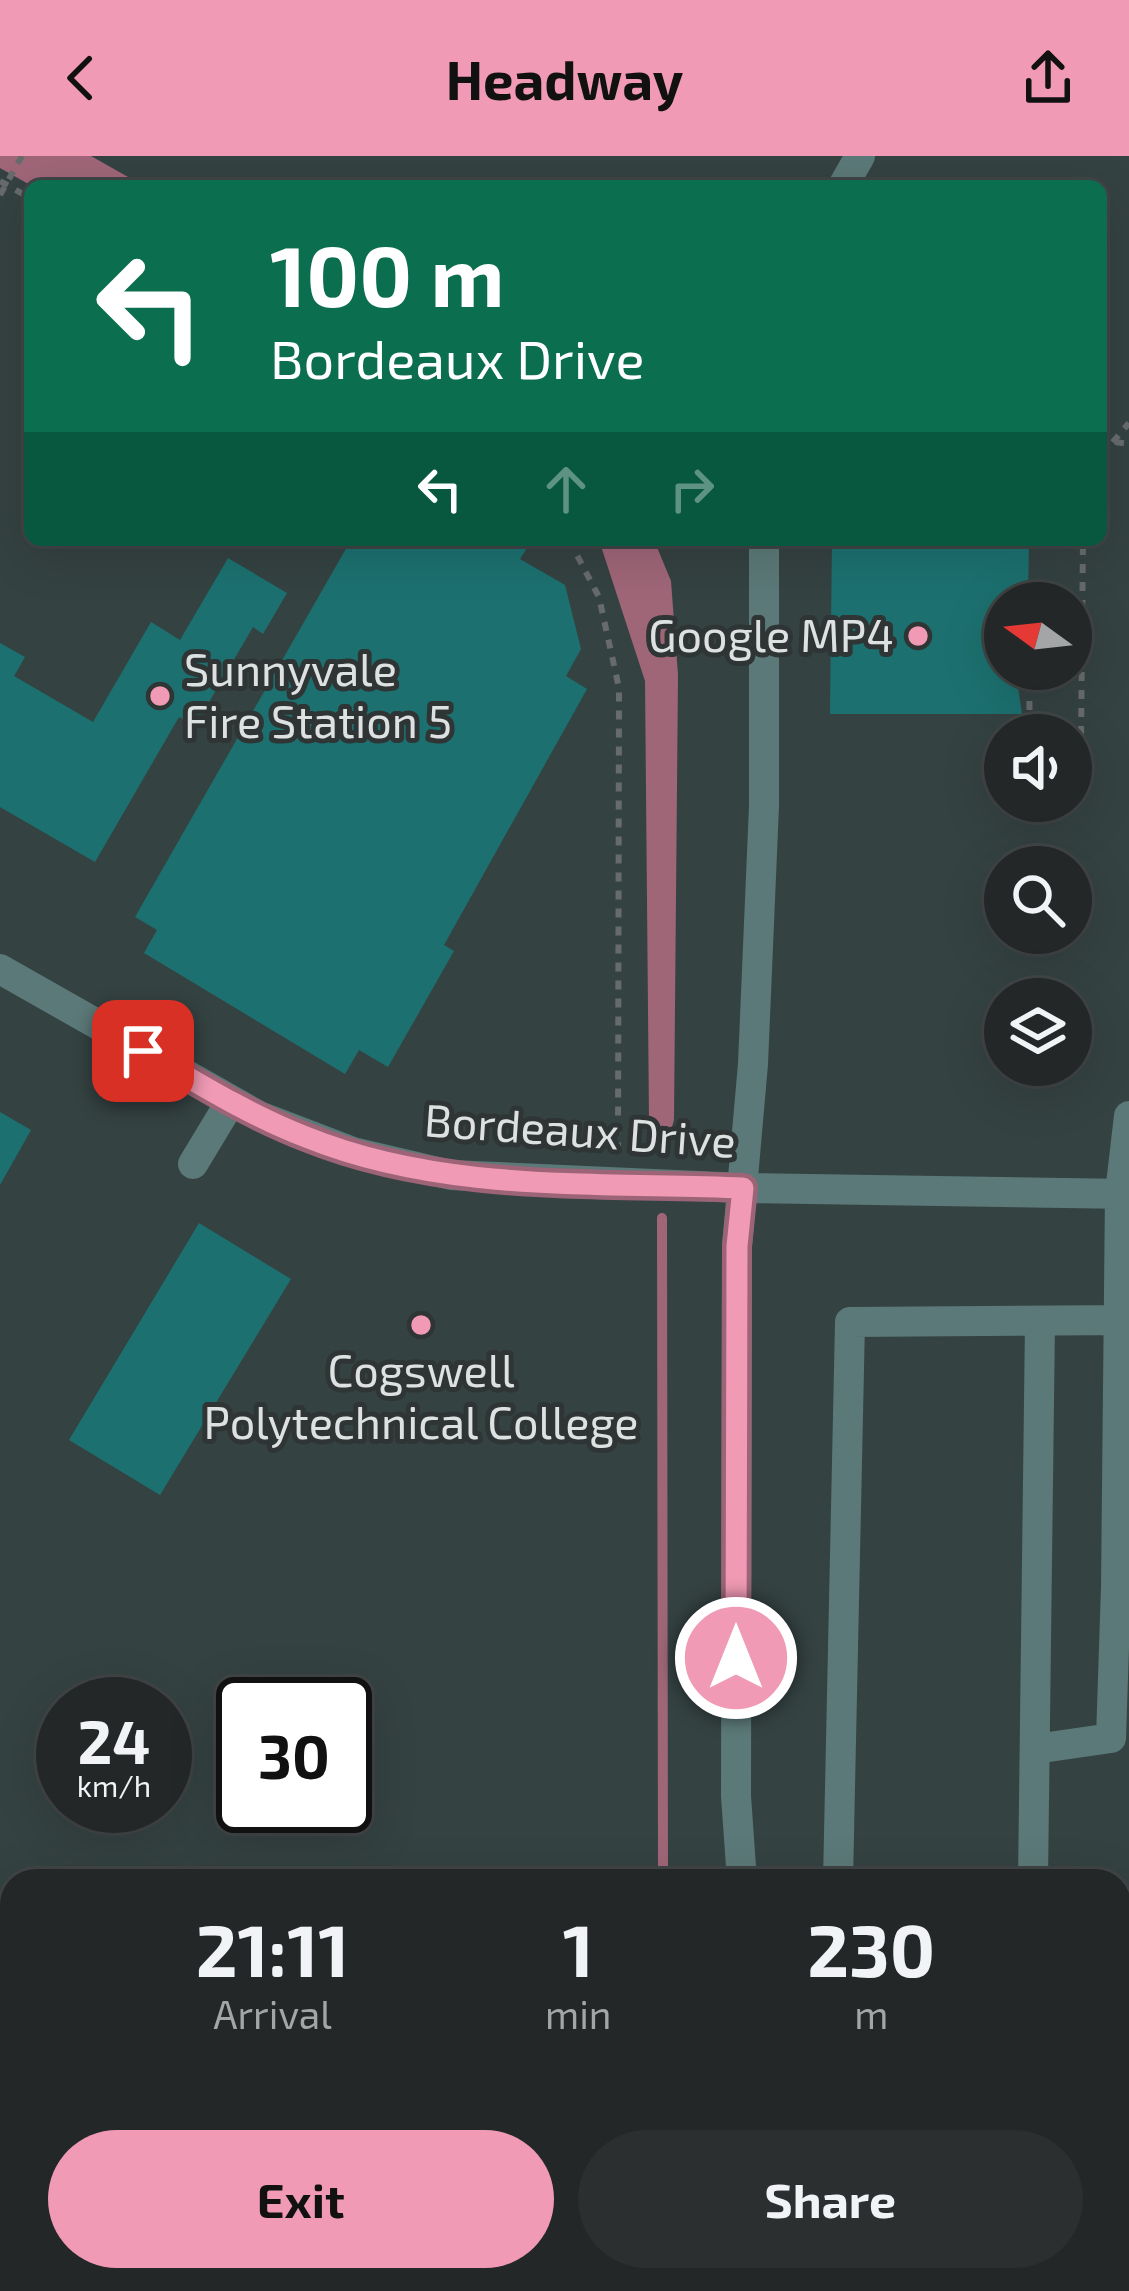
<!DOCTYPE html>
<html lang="en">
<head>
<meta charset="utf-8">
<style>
  body { margin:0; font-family:"Exo 2",sans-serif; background:#2b2f2f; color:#f1f3f6; height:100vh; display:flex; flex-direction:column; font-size:45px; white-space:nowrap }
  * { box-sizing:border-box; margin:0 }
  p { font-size:39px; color:#a3a5a7 }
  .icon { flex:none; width:66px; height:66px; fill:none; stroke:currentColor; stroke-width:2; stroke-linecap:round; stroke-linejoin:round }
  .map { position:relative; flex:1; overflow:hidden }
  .side { position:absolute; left:0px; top:1713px; width:1131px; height:423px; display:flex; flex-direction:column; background:#232727; border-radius:36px 36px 0 0; box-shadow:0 12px 48px #0002,0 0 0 3px #404444 }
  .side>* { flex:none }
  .hud { position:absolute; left:24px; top:24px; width:1083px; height:366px; border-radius:18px; box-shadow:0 12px 48px #0002,0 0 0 3px #404444; background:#0b6e4f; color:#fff; overflow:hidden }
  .needle { width:78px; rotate:285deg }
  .buttons { position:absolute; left:984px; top:426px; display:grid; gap:24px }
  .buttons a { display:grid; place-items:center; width:108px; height:108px; border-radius:50%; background:#232727; box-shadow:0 12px 48px #0002,0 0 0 3px #404444; font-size:60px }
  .speed { position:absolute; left:36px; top:1521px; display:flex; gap:24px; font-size:60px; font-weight:700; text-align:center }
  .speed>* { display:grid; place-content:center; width:156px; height:156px; border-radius:50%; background:#232727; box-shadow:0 12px 48px #0002,0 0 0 3px #404444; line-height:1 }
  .speed small { font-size:30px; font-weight:400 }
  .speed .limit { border:6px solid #111; border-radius:18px; background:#fff; color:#111 }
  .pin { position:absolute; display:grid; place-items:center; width:102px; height:102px; color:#fff; margin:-51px; border-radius:24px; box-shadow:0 6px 18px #0006 }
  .me { position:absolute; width:132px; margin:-66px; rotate:0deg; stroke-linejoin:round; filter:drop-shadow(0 0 9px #0008) }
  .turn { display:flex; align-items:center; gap:42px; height:252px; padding:0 48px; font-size:54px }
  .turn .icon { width:156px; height:156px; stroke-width:2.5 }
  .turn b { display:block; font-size:84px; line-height:102px }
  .lanes { display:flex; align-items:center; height:114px; padding:0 48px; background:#0003; justify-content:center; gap:60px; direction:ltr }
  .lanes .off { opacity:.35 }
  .eta { display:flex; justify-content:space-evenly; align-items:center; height:204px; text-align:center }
  .eta b { font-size:72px; font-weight:700; line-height:84px }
  .button { display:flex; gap:24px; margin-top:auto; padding:24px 48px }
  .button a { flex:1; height:138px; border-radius:72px; background:#f09ab5; color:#111; font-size:48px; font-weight:700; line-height:138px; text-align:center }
  .button a+a { background:#2b2f2f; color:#f1f3f6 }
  header { display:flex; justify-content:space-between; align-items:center; height:156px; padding:0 48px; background:#f09ab5; color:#111; font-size:54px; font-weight:700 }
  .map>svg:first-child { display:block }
  .built { fill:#354242; fill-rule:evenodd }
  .water { fill:#9f6678 }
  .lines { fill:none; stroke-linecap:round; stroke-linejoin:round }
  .stream { stroke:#9f6678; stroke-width:10 }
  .building { fill:#1c7170 }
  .path { stroke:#676b6b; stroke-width:6; stroke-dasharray:9 9; stroke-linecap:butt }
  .minor { stroke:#5b7978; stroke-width:30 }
  .route-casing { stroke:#9c6476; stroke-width:30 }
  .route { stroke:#f09ab5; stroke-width:21 }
  .poi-dot { fill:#f09ab5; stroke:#2f3434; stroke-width:4.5 }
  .labels { text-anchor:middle; stroke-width:10; stroke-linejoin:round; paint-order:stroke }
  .poi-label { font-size:45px; fill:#dee1e1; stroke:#2f3434; text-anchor:end }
  .street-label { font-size:45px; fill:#dee1e1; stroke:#2f3434 }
</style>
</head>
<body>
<header><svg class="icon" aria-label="back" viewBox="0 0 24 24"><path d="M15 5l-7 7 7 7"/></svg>Headway<svg class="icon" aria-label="share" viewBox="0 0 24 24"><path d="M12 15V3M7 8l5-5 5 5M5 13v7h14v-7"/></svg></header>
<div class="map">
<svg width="1129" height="2135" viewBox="0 0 1129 2135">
  <rect width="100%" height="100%" fill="#2f3434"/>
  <!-- built -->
  <path class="built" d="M0,0H1129V2135H0ZM30,30H1101V384H30ZM1005,447H1071V513H1005ZM1005,579H1071V645H1005ZM1005,711H1071V777H1005ZM1005,843H1071V909H1005ZM63,1548H165V1650H63ZM243,1548H345V1650H243ZM12,1725H1119V2124H12Z"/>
  <!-- water -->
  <path class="water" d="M0,0H91L144,30H32L0,12Z
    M599,384H654L671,425L678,519L674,964L669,981L653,980L649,965L645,525Z"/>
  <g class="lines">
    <!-- stream -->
    <path class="stream" d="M662,1062L663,1725
      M684,2124L690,2135"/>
  </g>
  <!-- building -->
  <path class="building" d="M351,384H532L520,403L565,429L581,493L566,520L587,533L444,789L454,795L388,911L359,894L345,918L144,797L157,774L135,761Z
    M832,384H1029L1028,447H1005V513H1038L1039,518H1016L1022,558H830Z
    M228,402L287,437L263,478L253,471L195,570L179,561L95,706L0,651V487L25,501L14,520L93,566L151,466L180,484Z
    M0,956L31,974L0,1029Z
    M199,1067L291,1123L160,1339L69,1284Z
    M1119,1799H1129V2135H933V2124H1119Z
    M386,2124H582L584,2135H388Z"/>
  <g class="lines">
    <!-- path -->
    <path class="path" d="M0,25L30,42
      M0,39L22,0
      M1115,286L1129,288
      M1101,300L1129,267
      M569,384L599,441L619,532L618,999
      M1029,527L1030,579
      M1071,587H1081L1083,384"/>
    <!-- minor -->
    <path class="minor" d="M843,30L860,0
      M0,813L259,960L353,996L451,1019L743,1032L1129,1038
      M193,1008L231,945
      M1116,1431L1120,1037L1129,960
      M1035,1593L1111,1582L1116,1431L1129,1432
      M742,1725L736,1640L737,1090L753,908L764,650V384
      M838,1725L850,1166L1129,1164
      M1033,1725L1040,1165
      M854,2135L855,2124"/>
  </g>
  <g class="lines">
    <!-- route casing -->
    <g class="route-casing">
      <path id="route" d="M143,895C196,926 249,959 306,981C444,1037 598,1026 743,1032L737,1090L736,1502"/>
    </g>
    <!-- route -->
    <use href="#route" class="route"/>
  </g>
  <!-- markers -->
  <g class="poi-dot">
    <circle cx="918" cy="480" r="12"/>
    <circle cx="160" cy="540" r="12"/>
    <circle cx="421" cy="1169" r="12"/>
  </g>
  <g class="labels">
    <!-- poi labels -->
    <g class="poi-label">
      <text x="894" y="496">Google MP4</text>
      <text x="184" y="530" text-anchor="start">Sunnyvale<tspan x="184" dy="52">Fire Station 5</tspan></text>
      <text x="421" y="1231" text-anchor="middle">Cogswell<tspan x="421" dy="52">Polytechnical College</tspan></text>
    </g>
    <!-- street labels -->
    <g class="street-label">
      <text transform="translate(580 975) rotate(4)" y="16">Bordeaux Drive</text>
    </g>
  </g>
</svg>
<div class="buttons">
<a><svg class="needle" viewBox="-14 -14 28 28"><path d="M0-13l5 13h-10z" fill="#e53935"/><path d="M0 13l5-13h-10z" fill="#a3a5a7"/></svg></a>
<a><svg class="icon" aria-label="sound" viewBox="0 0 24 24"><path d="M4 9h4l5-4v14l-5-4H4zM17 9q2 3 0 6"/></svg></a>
<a><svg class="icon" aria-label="search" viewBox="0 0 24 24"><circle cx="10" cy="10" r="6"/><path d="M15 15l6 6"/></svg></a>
<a><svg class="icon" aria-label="layers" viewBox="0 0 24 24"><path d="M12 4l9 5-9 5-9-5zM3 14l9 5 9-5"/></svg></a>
</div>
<div class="speed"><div>24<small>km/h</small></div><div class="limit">30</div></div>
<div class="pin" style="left:143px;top:895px;background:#d93025"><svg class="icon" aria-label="arrive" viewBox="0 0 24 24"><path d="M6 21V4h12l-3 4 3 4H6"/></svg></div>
<svg class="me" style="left:736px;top:1502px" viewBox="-20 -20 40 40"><circle r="17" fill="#f09ab5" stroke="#fff" stroke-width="3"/><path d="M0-11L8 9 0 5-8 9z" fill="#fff"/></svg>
<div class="hud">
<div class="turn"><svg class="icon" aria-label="left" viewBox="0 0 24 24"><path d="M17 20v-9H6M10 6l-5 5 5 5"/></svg><div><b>100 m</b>Bordeaux Drive</div></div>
<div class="lanes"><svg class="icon" aria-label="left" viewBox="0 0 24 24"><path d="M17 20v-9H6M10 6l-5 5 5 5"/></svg><svg class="icon off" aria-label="ahead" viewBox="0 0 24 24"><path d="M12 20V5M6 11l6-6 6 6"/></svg><svg class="icon off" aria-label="right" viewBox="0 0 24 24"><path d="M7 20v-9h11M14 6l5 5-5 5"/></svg></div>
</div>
<section class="side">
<div class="eta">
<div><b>21:11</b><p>Arrival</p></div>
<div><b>1</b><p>min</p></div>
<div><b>230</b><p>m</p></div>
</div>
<div class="button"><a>Exit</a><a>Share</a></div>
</section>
</div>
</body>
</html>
